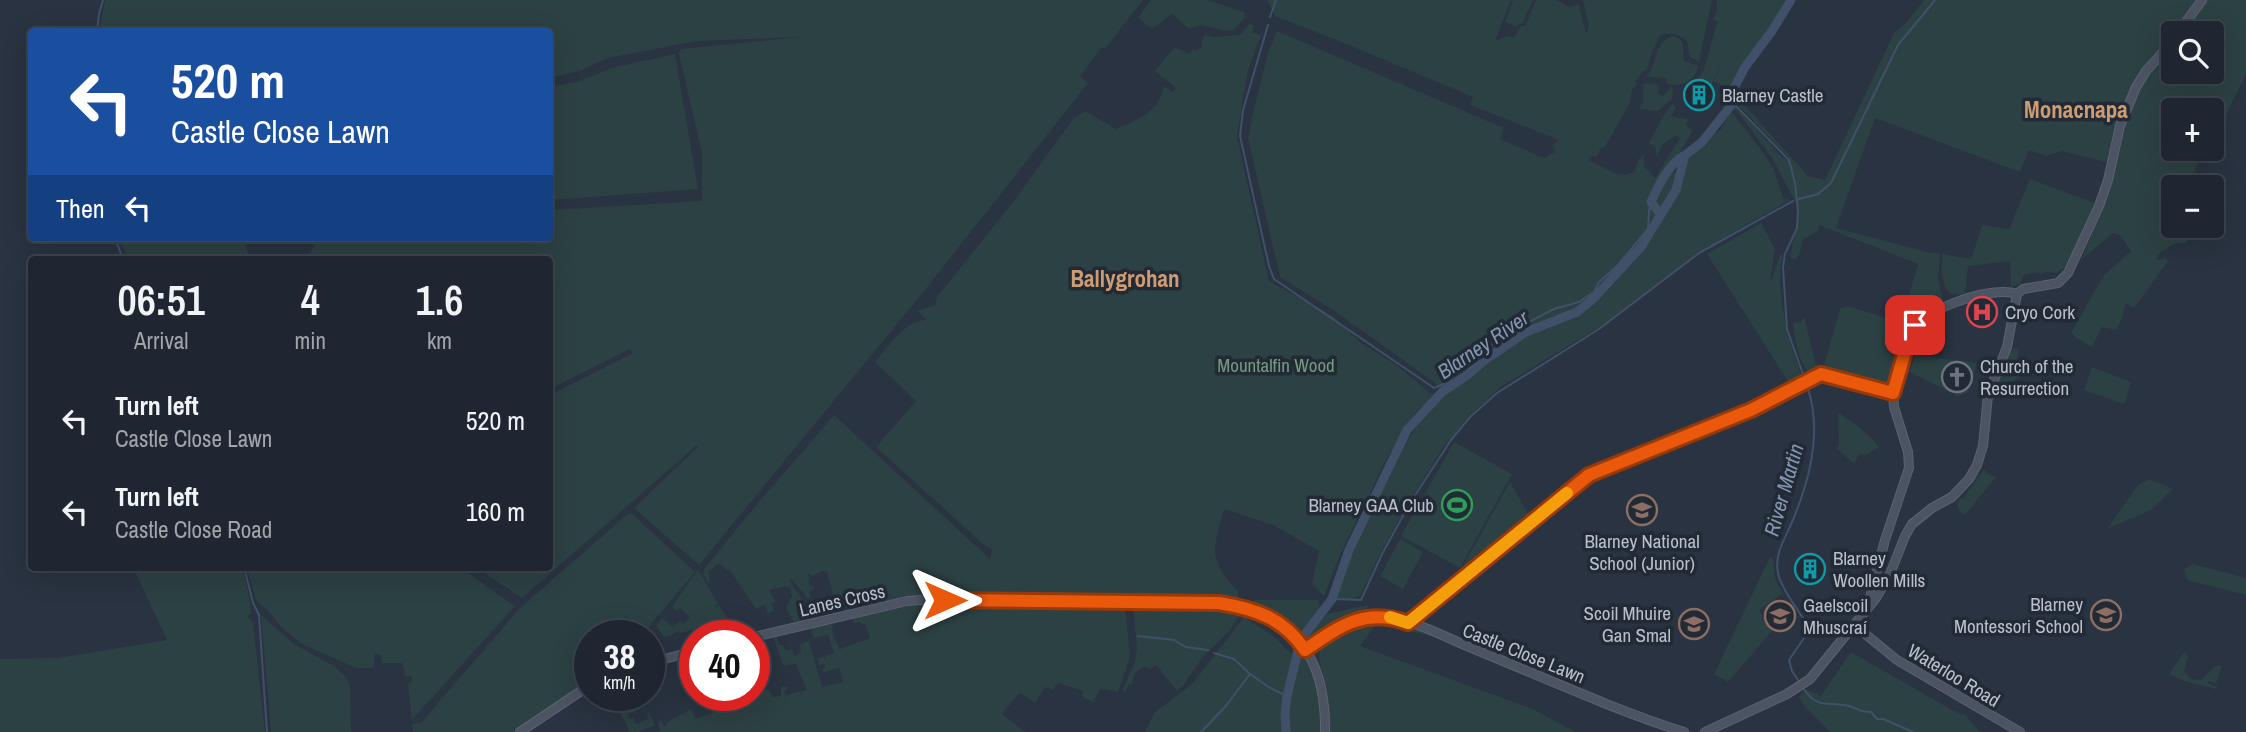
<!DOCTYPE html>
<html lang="en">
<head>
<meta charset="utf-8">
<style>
  body { margin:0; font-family:"Archivo Narrow",sans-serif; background:#272e39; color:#f1f3f6; height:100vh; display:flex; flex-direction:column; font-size:26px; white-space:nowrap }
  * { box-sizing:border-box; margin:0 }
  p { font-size:23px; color:#a1a5ab }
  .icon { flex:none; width:38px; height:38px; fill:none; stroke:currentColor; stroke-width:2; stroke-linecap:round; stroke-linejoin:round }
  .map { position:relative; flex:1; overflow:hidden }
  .details { position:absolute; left:28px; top:256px; width:525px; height:315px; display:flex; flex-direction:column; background:#1f2631; border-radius:7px; box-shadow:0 7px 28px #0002,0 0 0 2px #3c434d }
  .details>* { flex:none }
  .top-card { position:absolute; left:28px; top:28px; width:525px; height:214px; border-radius:7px; box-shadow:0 7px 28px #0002,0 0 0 2px #3c434d; background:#1a4fa0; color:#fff; overflow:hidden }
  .tools { position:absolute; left:2161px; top:21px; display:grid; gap:14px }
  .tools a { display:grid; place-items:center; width:63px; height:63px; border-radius:7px; background:#1f2631; box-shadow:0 7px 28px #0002,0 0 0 2px #3c434d; font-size:35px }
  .speed { position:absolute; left:574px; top:620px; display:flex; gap:14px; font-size:35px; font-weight:700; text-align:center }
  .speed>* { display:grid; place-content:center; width:91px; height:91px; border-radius:50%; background:#1f2631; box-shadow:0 7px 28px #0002,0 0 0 2px #3c434d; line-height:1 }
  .speed small { font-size:18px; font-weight:400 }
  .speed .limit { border:10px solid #d22; background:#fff; color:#111 }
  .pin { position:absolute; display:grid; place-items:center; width:60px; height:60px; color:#fff; margin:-30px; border-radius:14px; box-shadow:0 4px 10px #0006 }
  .me { position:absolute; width:77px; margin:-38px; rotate:90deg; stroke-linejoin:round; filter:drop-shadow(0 0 5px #0008) }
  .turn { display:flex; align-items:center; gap:24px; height:147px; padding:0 28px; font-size:32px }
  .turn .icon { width:91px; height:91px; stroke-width:2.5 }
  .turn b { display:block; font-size:49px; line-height:60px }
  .then { display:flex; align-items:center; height:66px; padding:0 28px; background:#0003; gap:14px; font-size:26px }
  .eta { display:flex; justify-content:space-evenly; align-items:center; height:119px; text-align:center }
  .eta b { font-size:42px; font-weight:600; line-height:49px }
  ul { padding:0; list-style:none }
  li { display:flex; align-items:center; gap:21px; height:91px; padding:0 28px }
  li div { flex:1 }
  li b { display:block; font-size:26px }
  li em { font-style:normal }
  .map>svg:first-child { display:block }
  .green { fill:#2c4143 }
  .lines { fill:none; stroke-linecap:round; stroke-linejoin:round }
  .stream { stroke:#405069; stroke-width:2 }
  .river { stroke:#405069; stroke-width:9 }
  .secondary-casing { stroke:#5b636e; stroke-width:10 }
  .secondary { stroke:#4c5464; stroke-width:8 }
  .route-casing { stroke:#983908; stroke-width:18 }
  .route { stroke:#ea580c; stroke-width:12 }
  .slow { stroke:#f59e0b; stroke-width:12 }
  .labels { text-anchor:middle; stroke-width:7; stroke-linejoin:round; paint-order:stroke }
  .poi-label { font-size:19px; fill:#bac0cb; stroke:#222a36; text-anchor:start }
  .park-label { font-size:19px; fill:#739a7d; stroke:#222a36 }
  .street-label { font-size:19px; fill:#bac0cb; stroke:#222a36 }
  .water-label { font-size:21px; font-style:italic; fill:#8496b0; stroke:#222a36 }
  .quarter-label { font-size:23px; font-weight:bold; fill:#ce9c72; stroke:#222a36 }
</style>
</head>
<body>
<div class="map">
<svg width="2246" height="732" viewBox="0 0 2246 732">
  <rect width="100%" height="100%" fill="#293341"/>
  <!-- green -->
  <path class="green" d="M105,0H1143L1105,49L1102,47L1080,76L1088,83L925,290L699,565L634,508L698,447L697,445L522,598L475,567H550V395L633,353L630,349L550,389V259H305L320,238H550V210L702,201V153L679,54L681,49L800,37L697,41L608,58L580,71L550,78V32L99,31Z
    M1151,0H1208L1244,12L1245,17L1234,30L1225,31L1201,25L1189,29L1172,14L1152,29L1138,18Z
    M1267,0H1511L1495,41L1508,36L1514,38L1521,26H1525L1536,0H1556L1570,7L1579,4L1586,34L1589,27L1583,0H1712L1699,62L1690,57L1687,41C1678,33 1671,33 1660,35L1652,52L1647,70L1642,72L1635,82L1637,84L1632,90L1630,103L1605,147L1601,148L1596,157L1591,156L1589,160L1617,174L1626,175L1635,171L1638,160L1644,154V166L1655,178L1680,138L1677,135L1663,144L1657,156H1656L1655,147L1649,143L1662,118L1673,103L1676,107L1671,117L1688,119L1686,126L1693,130L1677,158L1655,189L1659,190L1673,172L1679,173L1667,201L1640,244L1603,286L1576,312L1525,331L1442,391L1435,383L1336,312L1280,277L1248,138L1253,113L1269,50L1277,31L1504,128L1500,139L1544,158L1555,152L1554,147L1551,146L1559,140L1470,105L1473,97L1344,43L1275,16Z
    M1513,0H1533L1523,22L1516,27L1505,22Z
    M1717,0H1785L1771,26L1742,66L1728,101L1724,98L1726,88L1714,81L1723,59L1711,86L1695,83L1704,70L1717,22H1719L1713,20L1717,11Z
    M1924,0H2196L2164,45L2139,73L2130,89L2106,162L2062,151L2046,156L2029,150L2020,172L1875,118L1836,228L1931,253L1932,252L1940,254L1938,278L1943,301L1941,305L1919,319L1915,305L1908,299L1918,264L1819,225L1818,231L1802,240L1800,254L1795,260L1790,257L1797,223V205L1772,158L1738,112L1732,108L1734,105L1783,158L1791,162L1790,159L1736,103L1735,92L1740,83V100L1808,176L1825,180L1894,33L1906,23Z
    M2207,0H2246V75L2223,120L2212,131V110H2174V149H2208L2195,168V173L2188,187H2174V226H2202L2185,243H2175L2158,254L2157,260L2166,258L2168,261L2134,308L2126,303L2123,316L2116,330L2102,327L2092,347L2075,337L2071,333L2104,275L2131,251L2121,236L2113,233L2082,259L2110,187L2130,107L2148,74L2173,46L2174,72H2212V33H2184Z
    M1249,24L1254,25L1252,32L1261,35L1248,70L1237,136L1269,281L1333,316L1360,342L1397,365L1430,393L1438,394L1417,411L1387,458L1340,555L1324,596L1312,584L1319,551L1273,525L1225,509C1220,518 1213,548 1216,558C1219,570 1230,583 1238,591V600L1217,598L983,595L911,596L877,603L869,598L876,604L873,605L867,601L866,595L860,590L852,593L849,590H847L850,599L842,601L841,596L834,598L827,572L822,571L813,576L807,573L810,579L808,582L810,586L813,585L815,588L809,592L811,596L808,599L792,579L789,580L807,607L796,609L801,622L795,624L786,608L792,596L790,588L785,586L769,590L776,602L771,604L774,610L768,613L764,605L756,609L729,569L728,571L720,564L714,566L713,569L708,572L710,579L708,583L703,574L705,568L747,516L834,415L990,559L992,549L983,544L876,447L916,401L875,362C888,347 906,319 927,320L917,311L935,305L937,297L1013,202L1074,118L1085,111L1116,129C1137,120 1159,112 1164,86L1172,92L1176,88L1155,71L1174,47L1190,54L1192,49L1197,51L1198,48L1201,49L1203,45L1201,44L1204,35L1215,37L1240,35Z
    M1674,36C1687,41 1682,50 1684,61L1699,66C1693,82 1684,87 1667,84L1666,78L1646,77C1659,64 1652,41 1674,36Z
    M675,54L698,189L550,200V87L576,82L615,67Z
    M1643,83L1657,84L1659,87L1658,93L1663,96L1671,86L1673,88L1672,99L1658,111L1639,109L1644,101Z
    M1729,113H1733C1745,131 1762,148 1773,168C1778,178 1779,190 1784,199L1790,200L1700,251L1604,324L1502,386L1468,417L1443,448L1412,497L1382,550L1361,595C1355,599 1342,601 1335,597L1371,505L1408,439L1420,421L1441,398L1492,357L1536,330L1577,313L1595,297L1642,247L1674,197L1683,174L1686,157L1712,134L1721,130Z
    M2030,179L2097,204L2068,265L2057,273L2046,272L2040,275L2039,272L2024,275L2020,284L2011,287L2010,261L1968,266L1965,293L1961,295L1949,293C1941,281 1941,267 1943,254L1969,259L1972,257L1982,225L2009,229Z
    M1761,223L1775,249L1770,280L1772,279L1780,255L1783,253C1774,293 1789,340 1802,377L1789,383L1707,254Z
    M119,238H243L250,259H128Z
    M1847,306L1907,324L1909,329L1892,383L1884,388L1827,371L1824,365L1840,309Z
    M1804,317L1816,365V370L1812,375C1798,364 1796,342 1793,325L1794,322L1800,323Z
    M2014,348L2019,349L2017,361L2024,367L2019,378C2007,382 2003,395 1992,401L1994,388L2010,352Z
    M1915,355L1977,363L1967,393L1958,396L1910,372Z
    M2092,367L2131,382L2125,403L2123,404L2084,390Z
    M1838,413C1849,418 1873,438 1879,447L1864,456L1862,454L1858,456L1854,464L1836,448L1839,446Z
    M1454,442L1512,474L1460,568L1401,536Z
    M1984,469L1989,475L1996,477L1965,515L1960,512L1957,505L1961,498L1962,500Z
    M2149,479L2173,489L2151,510L2107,529L2138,485Z
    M1510,482L1529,515L1467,568L1464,564Z
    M630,512L695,572L642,635H590V681L515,732H413L412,724L421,723L520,608Z
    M1400,539L1423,552L1403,589L1380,576Z
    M1770,557L1773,558L1775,579L1784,595L1782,594L1759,610L1772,631L1728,682L1714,674Z
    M2193,564L2246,578V595L2187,580L2184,569Z
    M133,567H242L250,601L251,614L247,616L253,623L265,732H0V659L57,658L167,640Z
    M247,567H459L515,606L412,720L408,684L412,681V676H405L402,663H382L381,656L375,653L373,668H356L302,644L281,627L266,608L261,606L256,600Z
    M698,569L718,604L713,609L719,605L732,625L743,623L745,625L746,635H731L729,626L724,620L707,623L705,626L681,633L679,631L665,638L656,626L662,618L673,627L680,621L684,624L690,617L680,608L677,611L672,607Z
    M1254,600H1318L1322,615L1368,605L1367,612L1349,617L1324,635L1310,641H1305L1295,632L1255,607Z
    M1038,603L1125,606L1130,657L1118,692L1100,689L1093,702L1082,697L1083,691L1058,683L1053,690L1045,687L1035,703L1020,693L1004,711L1003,715L1025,732H660L658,722L661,720L664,726L667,725L666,723L691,709L696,719L714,712L707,695H742L744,699L768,689L773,697L781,696V687L787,686L788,689L784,691L786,695L807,690L796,664L784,666L782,663L774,639L775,636H777L779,645H783L786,651L792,649L794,656L801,653L800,644L809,641L822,687L843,682L839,668L823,672L822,670L825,668V664L819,665L818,658L823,657L826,661L825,656L834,653L828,635L814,638L811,632L812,628L832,624L833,636L840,649L870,638L865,624L861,625L860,622L854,623L852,618L908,606Z
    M1133,606C1169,606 1204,606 1239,616L1229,631L1204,656L1182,687L1177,691L1156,665L1150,669L1144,667L1135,673L1132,684L1128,685L1126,691H1122L1135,662L1137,649Z
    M261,615L294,644L334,666L347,678L350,687L351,732H271Z
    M1244,617L1276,638L1291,654L1293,649L1304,654L1320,690L1322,732H1145L1154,713L1193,683Z
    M1374,620C1397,621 1418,630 1440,638L1382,625L1375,626L1360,646L1533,709L1575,732H1329L1327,691L1319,660L1320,649L1342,632Z
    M2185,651L2188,656L2184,671L2191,679L2202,680L2214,667L2219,665L2222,667L2216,683L2208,681V683L2217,687L2216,689L2187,682L2169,674Z
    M1851,652L1954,711L1965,715L1980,732H1830L1806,708L1799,697L1806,690L1818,694L1820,697Z
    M626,695H642L645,700L643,707L628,714L630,719L633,718L636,724L649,719L647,713L649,712L655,725L638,732H630L621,714L615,707L625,703L622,697Z"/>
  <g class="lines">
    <!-- stream -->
    <path class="stream" d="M1270,17L1276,0
      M1268,25L1243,110L1240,136L1269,266L1274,279L1434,388L1448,382L1470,360L1508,333L1554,309L1579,302L1594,292L1599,282L1618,265L1648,229L1649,210L1652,204
      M97,32L99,14L103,0
      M1733,103L1789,160L1795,183L1798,211L1797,228L1785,254L1783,267L1787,329L1805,380
      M1799,199L1818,194L1831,183L1898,45L1935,0
      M115,238L123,259
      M244,567L253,603L259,615L267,732
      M1332,599L1361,600L1383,552L1412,500L1451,440L1470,417L1497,393L1599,329L1699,253L1793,201
      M1138,636L1174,640L1186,647L1208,650
      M1214,653L1234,659L1250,674L1270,688L1287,696
      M1800,683L1792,671L1789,660L1810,629C1801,613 1782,591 1778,573C1774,554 1785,539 1792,522C1810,480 1823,431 1807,386
      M1803,688C1818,710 1827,701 1849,706C1857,708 1861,713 1871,712L1877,719H1883L1913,732
      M1201,732L1225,707L1250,674"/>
    <!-- river -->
    <path class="river" d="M1660,214L1651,202C1658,186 1669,163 1685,155
      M1286,732L1285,714L1287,696L1298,651L1305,634L1332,599L1349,550L1407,430L1442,392L1466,376L1486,359L1526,332L1577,312L1593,299L1641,247L1676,190L1685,155L1702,142L1733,103L1732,92L1745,67L1772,31L1791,0"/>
    <!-- secondary casing -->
    <g class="secondary-casing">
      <path id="secondary" d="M2178,33L2202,0
        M1867,609L1885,540L1909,468L1908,452L1894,407L1893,393L1913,328C1929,308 1992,285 2017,294L2023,289L2058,283L2068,273L2099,206L2108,180L2120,126L2136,87L2146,71L2174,40
        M1859,619L1864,633L1897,660L2020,732
        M1408,623L1589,475L1750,410L1821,375L1893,393
        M754,637L907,601L921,600L1188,603C1209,603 1233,602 1253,610C1309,629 1326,678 1325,732
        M1305,650C1325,636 1347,618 1372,617C1404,614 1444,637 1474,649C1543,677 1612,709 1684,732
        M649,663L695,651
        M520,732L590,685
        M1705,732L1787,694L1810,679L1876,598L1890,574L1905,536L1912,524L1932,508L1952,497L1969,479L1977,465L1983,446L1988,395L2007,347L2017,294"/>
    </g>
    <!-- secondary -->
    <use href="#secondary" class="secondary"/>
  </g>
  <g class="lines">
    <!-- route casing -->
    <g class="route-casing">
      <path id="route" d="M945,600L1219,603C1256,609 1283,618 1305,650C1340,626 1365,607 1408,623L1589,475L1751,410L1821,374L1893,393L1911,331L1915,325"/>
    </g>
    <!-- route -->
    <use href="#route" class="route"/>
    <!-- slow -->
    <path class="slow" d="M1390,617L1408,623L1567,493"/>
  </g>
  <!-- icons -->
  <defs>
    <g id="building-ring" transform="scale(1.575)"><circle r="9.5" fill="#222a36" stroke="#0f9aa8" stroke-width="1.5"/><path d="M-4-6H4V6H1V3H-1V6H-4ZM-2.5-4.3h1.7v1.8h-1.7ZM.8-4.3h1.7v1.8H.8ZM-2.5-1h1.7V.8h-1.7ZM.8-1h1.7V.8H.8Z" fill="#0f9aa8"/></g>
    <g id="hospital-ring" transform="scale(1.575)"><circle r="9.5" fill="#222a36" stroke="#e0444e" stroke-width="1.5"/><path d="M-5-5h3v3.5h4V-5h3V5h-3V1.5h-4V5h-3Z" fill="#e0444e"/></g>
    <g id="church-ring" transform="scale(1.575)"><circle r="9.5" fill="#222a36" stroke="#6b7280" stroke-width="1.5"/><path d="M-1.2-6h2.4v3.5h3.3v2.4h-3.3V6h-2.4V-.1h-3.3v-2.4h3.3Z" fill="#6b7280"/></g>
    <g id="stadium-ring" transform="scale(1.575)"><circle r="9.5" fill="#222a36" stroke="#2e9e5b" stroke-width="1.5"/><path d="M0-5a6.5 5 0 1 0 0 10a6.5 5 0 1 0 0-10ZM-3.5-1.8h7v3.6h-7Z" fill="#2e9e5b"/></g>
    <g id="school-ring" transform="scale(1.575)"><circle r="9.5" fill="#222a36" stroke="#8d6e63" stroke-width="1.5"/><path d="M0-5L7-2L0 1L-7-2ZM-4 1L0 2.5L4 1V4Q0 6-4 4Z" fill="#8d6e63"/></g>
  </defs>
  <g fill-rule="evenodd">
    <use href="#building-ring" x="1699" y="95"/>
    <use href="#hospital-ring" x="1982" y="312"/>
    <use href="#church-ring" x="1957" y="377"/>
    <use href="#stadium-ring" x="1457" y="505"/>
    <use href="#school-ring" x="1642" y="510"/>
    <use href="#building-ring" x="1810" y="569"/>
    <use href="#school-ring" x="2106" y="615"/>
    <use href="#school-ring" x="1780" y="616"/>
    <use href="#school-ring" x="1694" y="624"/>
  </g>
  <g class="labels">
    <!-- poi labels -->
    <g class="poi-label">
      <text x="1722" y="102">Blarney Castle</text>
      <text x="2005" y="319">Cryo Cork</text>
      <text x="1980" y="373">Church of the<tspan x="1980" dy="22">Resurrection</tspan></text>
      <text x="1434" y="512" text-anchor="end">Blarney GAA Club</text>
      <text x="1642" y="548" text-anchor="middle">Blarney National<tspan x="1642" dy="22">School (Junior)</tspan></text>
      <text x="1833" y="565">Blarney<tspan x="1833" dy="22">Woollen Mills</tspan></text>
      <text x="2083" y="611" text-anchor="end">Blarney<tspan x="2083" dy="22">Montessori School</tspan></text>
      <text x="1803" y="612">Gaelscoil<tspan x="1803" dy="22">Mhuscraí</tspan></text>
      <text x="1671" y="620" text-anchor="end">Scoil Mhuire<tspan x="1671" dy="22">Gan Smal</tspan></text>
    </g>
    <!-- park labels -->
    <g class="park-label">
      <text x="1276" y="372">Mountalfin Wood</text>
    </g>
    <!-- street labels -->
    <g class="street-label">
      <text transform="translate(842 600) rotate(-13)" y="7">Lanes Cross</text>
      <text transform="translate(1524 653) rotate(22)" y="7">Castle Close Lawn</text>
      <text transform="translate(1954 675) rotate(31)" y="7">Waterloo Road</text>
    </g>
    <!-- water labels -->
    <g class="water-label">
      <text transform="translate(1483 345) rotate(-34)" y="7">Blarney River</text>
      <text transform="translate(1784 490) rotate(-74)" y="7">River Martin</text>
    </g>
    <!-- quarter labels -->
    <g class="quarter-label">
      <text x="2076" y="118">Monacnapa</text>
      <text x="1125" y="287">Ballygrohan</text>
    </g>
  </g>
</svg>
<div class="tools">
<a><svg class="icon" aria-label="search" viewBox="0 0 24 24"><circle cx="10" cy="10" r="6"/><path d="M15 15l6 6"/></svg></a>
<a>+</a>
<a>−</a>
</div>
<div class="speed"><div>38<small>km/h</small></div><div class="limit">40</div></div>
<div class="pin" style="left:1915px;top:325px;background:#d93025"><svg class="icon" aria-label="arrive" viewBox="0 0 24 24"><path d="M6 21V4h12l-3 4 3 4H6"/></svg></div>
<svg class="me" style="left:945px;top:600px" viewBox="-20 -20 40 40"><path d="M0-17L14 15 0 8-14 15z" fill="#ea580c" stroke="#fff" stroke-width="4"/></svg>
<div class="top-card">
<div class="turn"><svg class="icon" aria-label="left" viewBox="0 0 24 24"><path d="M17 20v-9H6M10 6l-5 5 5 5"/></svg><div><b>520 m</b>Castle Close Lawn</div></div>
<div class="then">Then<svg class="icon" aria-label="left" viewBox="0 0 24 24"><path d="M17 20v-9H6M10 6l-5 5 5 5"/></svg></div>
</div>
<section class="details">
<div class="eta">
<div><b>06:51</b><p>Arrival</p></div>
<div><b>4</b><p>min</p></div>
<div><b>1.6</b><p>km</p></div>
</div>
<ul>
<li><svg class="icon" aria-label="left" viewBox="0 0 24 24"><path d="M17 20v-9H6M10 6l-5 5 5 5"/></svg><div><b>Turn left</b><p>Castle Close Lawn</p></div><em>520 m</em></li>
<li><svg class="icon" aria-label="left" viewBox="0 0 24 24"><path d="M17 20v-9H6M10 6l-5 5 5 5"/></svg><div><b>Turn left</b><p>Castle Close Road</p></div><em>160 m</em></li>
</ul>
</section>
</div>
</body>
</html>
